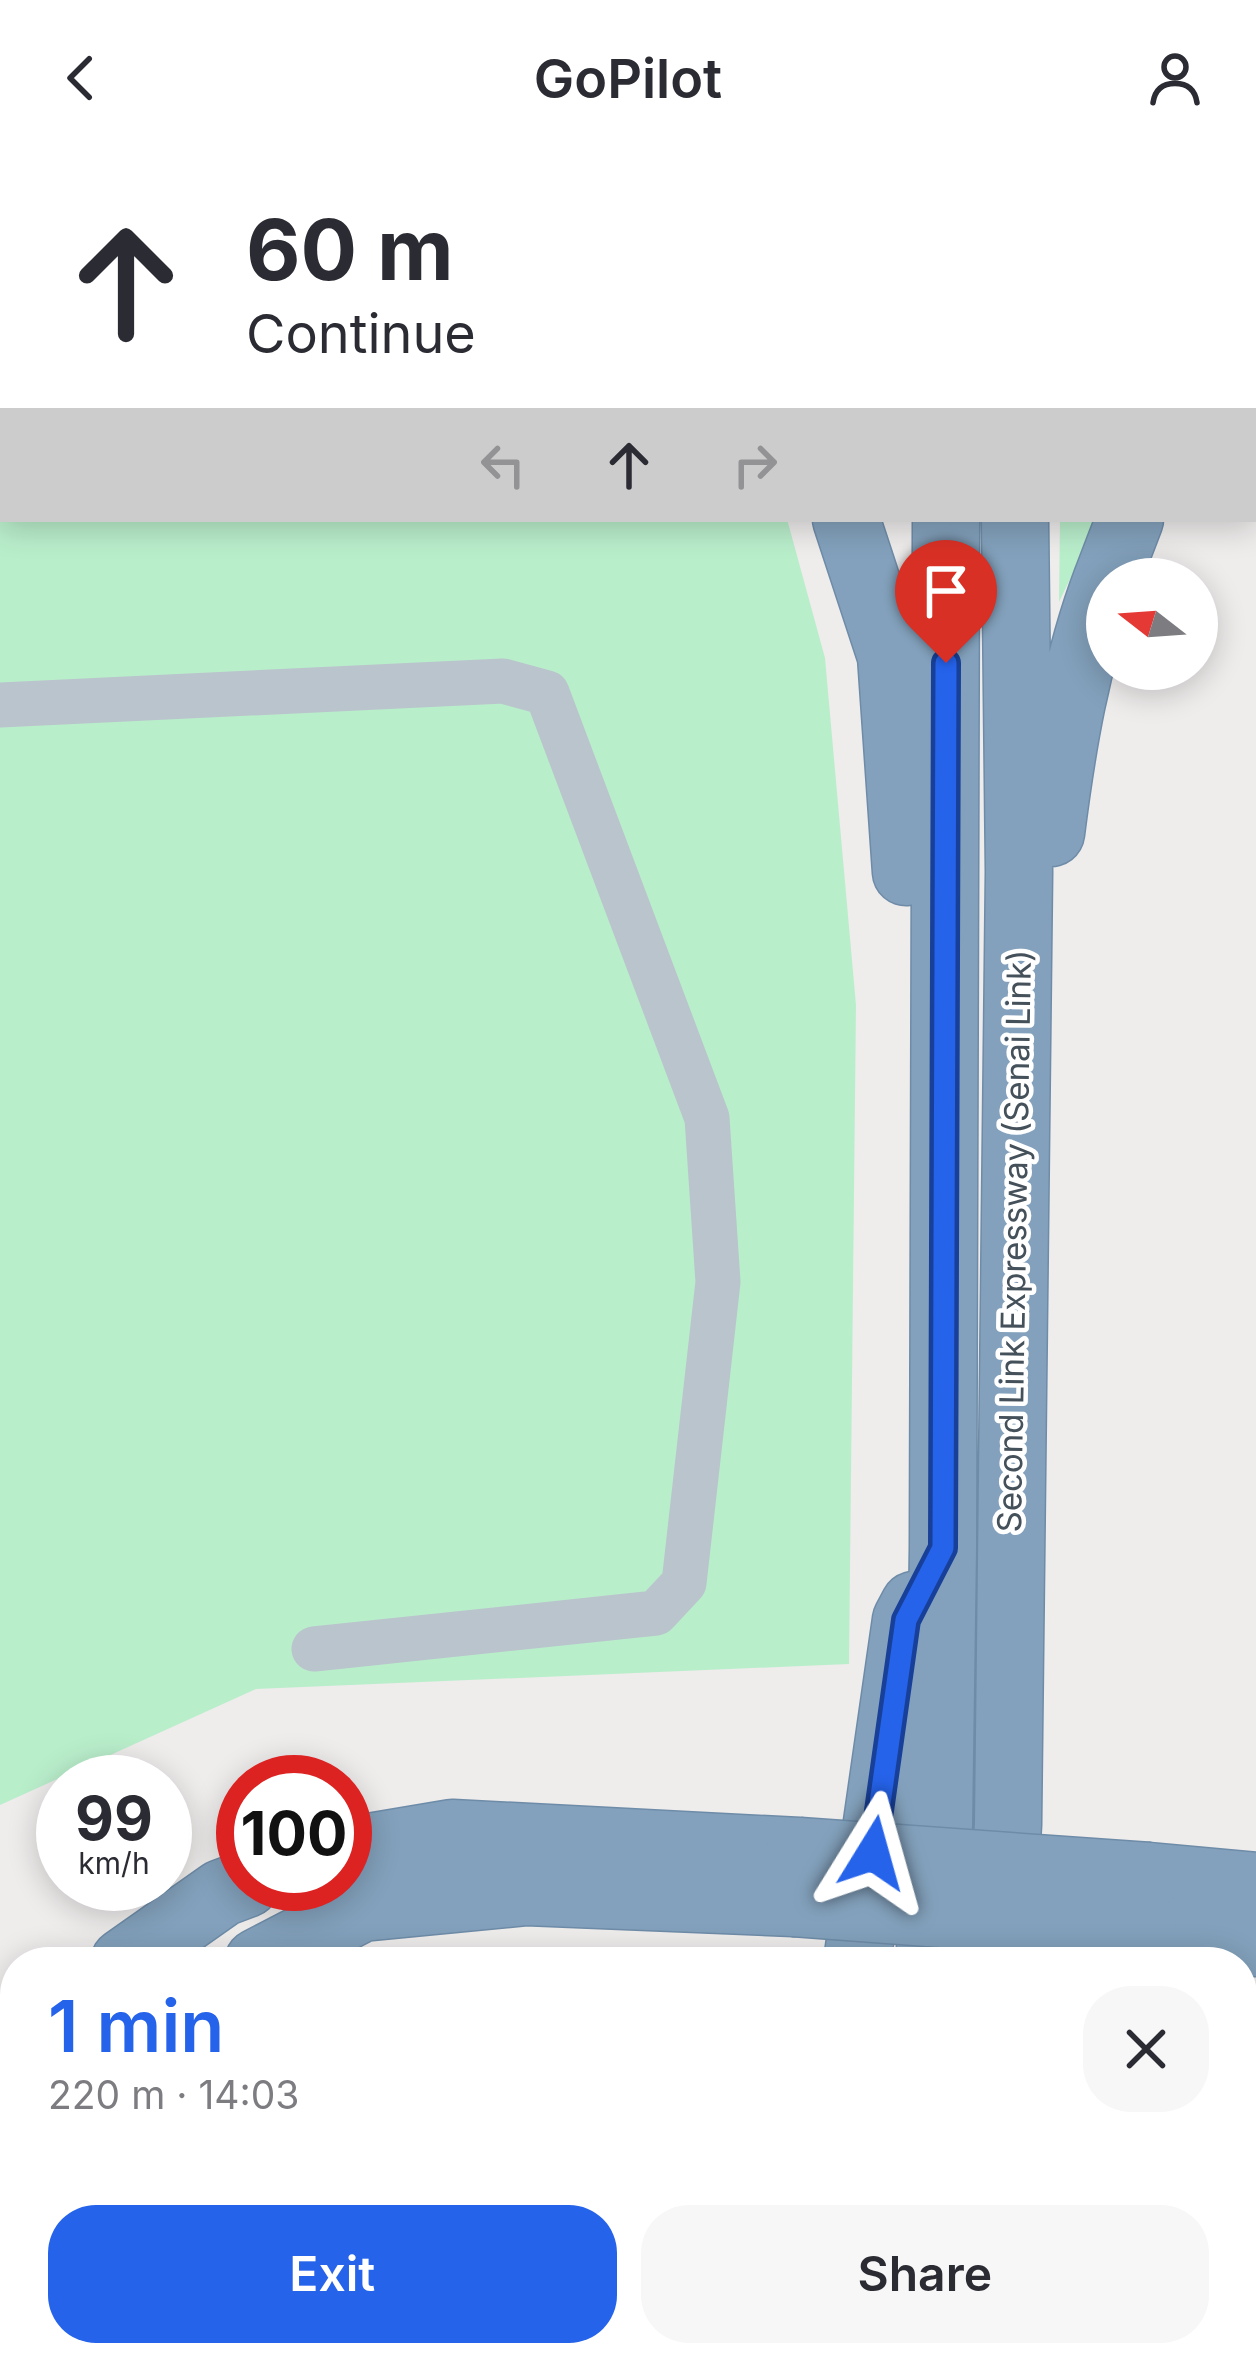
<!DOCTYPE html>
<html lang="en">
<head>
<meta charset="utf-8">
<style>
  body { margin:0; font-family:Inter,sans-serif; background:#f7f7f7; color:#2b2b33; height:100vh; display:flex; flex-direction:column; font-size:45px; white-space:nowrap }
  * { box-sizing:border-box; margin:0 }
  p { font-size:39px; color:#7c7c81 }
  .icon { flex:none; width:66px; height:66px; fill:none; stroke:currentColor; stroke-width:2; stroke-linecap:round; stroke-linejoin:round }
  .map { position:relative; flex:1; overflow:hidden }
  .drawer { position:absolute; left:0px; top:1791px; width:1257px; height:420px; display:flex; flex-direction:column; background:#fff; border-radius:48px 48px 0 0; box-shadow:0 6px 30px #0003 }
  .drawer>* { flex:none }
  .hud { position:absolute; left:0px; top:0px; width:1257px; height:366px; box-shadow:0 6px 30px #0003; background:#fff; color:#2b2b33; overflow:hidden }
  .needle { width:78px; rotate:287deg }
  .tools { position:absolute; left:1086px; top:402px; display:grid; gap:24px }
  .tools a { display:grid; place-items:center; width:132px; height:132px; border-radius:50%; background:#fff; box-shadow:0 6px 30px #0003; font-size:60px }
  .speed { position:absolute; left:36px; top:1599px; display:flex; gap:24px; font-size:60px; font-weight:700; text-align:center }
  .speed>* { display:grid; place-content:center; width:156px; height:156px; border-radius:50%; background:#fff; box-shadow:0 6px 30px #0003; line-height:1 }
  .speed small { font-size:30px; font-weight:400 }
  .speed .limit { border:18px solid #d22; background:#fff; color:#111 }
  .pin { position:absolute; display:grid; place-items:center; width:102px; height:102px; color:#fff; margin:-123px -51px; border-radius:50% 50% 50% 0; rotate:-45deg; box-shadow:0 0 12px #0007 }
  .pin .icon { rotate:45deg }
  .me { position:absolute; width:132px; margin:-66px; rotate:8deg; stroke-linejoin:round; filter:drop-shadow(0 0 9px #0008) }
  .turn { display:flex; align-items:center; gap:42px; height:252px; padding:0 48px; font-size:54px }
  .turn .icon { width:156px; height:156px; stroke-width:2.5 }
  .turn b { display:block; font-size:84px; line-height:102px }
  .lanes { display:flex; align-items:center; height:114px; padding:0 48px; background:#0003; justify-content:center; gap:60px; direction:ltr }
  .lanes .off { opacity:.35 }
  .round { display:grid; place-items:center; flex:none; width:126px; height:126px; border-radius:48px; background:#f7f7f7 }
  .head { display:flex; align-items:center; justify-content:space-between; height:204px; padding:0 48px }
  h1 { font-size:72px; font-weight:600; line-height:90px; color:#2563eb }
  .button { display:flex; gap:24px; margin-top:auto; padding:24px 48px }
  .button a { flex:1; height:138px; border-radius:48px; background:#2563eb; color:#fff; font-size:48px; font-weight:600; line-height:138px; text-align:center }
  .button a+a { background:#f7f7f7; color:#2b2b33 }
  header { display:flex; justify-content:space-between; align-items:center; height:156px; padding:0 48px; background:#fff; font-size:54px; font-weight:600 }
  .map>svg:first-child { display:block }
  .green { fill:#b9eecb }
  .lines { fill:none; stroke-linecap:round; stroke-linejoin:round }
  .highway-casing { stroke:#6e8ca8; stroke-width:69 }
  .minor { stroke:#bac4cc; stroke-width:45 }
  .highway { stroke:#83a1bc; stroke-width:66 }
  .highway-bridge-casing { stroke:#6e8ca8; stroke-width:69; stroke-linecap:butt }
  .highway-bridge { stroke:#83a1bc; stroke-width:66 }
  .route-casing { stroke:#184099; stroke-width:30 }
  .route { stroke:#2563eb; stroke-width:21 }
  .labels { text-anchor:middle; stroke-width:9; stroke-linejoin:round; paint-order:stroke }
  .street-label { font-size:33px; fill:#44505a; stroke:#fff }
</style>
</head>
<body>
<header><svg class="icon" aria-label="back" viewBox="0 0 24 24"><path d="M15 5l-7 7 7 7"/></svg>GoPilot<svg class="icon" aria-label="person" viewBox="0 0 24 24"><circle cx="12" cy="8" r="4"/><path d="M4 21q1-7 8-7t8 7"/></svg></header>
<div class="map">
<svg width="1256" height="2211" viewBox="0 0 1256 2211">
  <rect width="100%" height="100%" fill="#efecec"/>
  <!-- green -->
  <path class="green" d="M0,0L563,3H3V363H787L825,502L856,849L849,1508L256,1533L0,1649Z
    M1060,363H1099L1059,446Z
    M1242,1862L1256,1864V2211H1006L1008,2196H1242Z"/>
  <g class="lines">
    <!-- highway casing -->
    <g class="highway-casing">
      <path id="highway" d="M647,0L648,3
        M1013,0V3
        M947,3V0
        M1254,126L1256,123
        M846,363L891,500L906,716
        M1107,423L1130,363
        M1051,677C1062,590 1076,505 1107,423
        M345,1695L452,1677L799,1695
        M1149,1720L1256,1730
        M1143,1773L1256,1787
        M124,1806L222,1737L246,1728
        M258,1806L362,1752L527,1736L794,1747
        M857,1806L906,1464L914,1449
        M929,1806L939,1668L943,1392L946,363
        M1000,1806L1008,1668L1019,716L1015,363
        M0,2016L15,1971
        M26,2196L32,2211
        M800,2211L802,2196
        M897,2211L898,2196
        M968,2211L970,2196"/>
    </g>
    <!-- minor -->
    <path class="minor" d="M0,549L503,525L547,537L707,962L718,1126L684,1427L656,1457L314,1493"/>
    <!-- highway -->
    <use href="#highway" class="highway"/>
    <!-- highway-bridge casing -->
    <g class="highway-bridge-casing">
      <path id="highway-bridge" d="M799,1695L1149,1720
        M794,1747L1143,1773"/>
    </g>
    <!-- highway-bridge -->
    <use href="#highway-bridge" class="highway-bridge"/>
  </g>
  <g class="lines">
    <!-- route casing -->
    <g class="route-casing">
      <path id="route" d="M873,1697L906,1464L943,1392L946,507"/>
    </g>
    <!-- route -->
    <use href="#route" class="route"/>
  </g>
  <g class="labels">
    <!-- street labels -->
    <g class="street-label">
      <text transform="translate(1014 1085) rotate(-89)" y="12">Second Link Expressway (Senai Link)</text>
    </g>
  </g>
</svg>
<div class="tools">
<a><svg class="needle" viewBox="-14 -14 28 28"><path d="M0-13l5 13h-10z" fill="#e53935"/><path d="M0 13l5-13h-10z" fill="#7c7c81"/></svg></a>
</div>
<div class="speed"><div>99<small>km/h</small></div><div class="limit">100</div></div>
<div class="pin" style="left:946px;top:507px;background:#d93025"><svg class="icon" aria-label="arrive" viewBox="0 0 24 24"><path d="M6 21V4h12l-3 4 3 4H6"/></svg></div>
<svg class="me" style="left:873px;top:1697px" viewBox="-20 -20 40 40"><path d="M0-17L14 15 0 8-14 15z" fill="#2563eb" stroke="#fff" stroke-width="4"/></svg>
<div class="hud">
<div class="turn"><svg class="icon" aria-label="ahead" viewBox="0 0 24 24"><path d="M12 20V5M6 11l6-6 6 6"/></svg><div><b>60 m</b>Continue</div></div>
<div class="lanes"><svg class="icon off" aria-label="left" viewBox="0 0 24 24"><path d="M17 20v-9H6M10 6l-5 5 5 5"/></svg><svg class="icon" aria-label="ahead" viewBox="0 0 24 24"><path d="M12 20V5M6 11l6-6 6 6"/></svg><svg class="icon off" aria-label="right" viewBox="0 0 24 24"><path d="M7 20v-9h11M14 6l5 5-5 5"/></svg></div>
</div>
<section class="drawer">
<div class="head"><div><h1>1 min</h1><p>220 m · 14:03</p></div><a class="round"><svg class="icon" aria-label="close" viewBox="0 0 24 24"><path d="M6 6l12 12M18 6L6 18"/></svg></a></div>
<div class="button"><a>Exit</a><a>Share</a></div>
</section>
</div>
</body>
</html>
